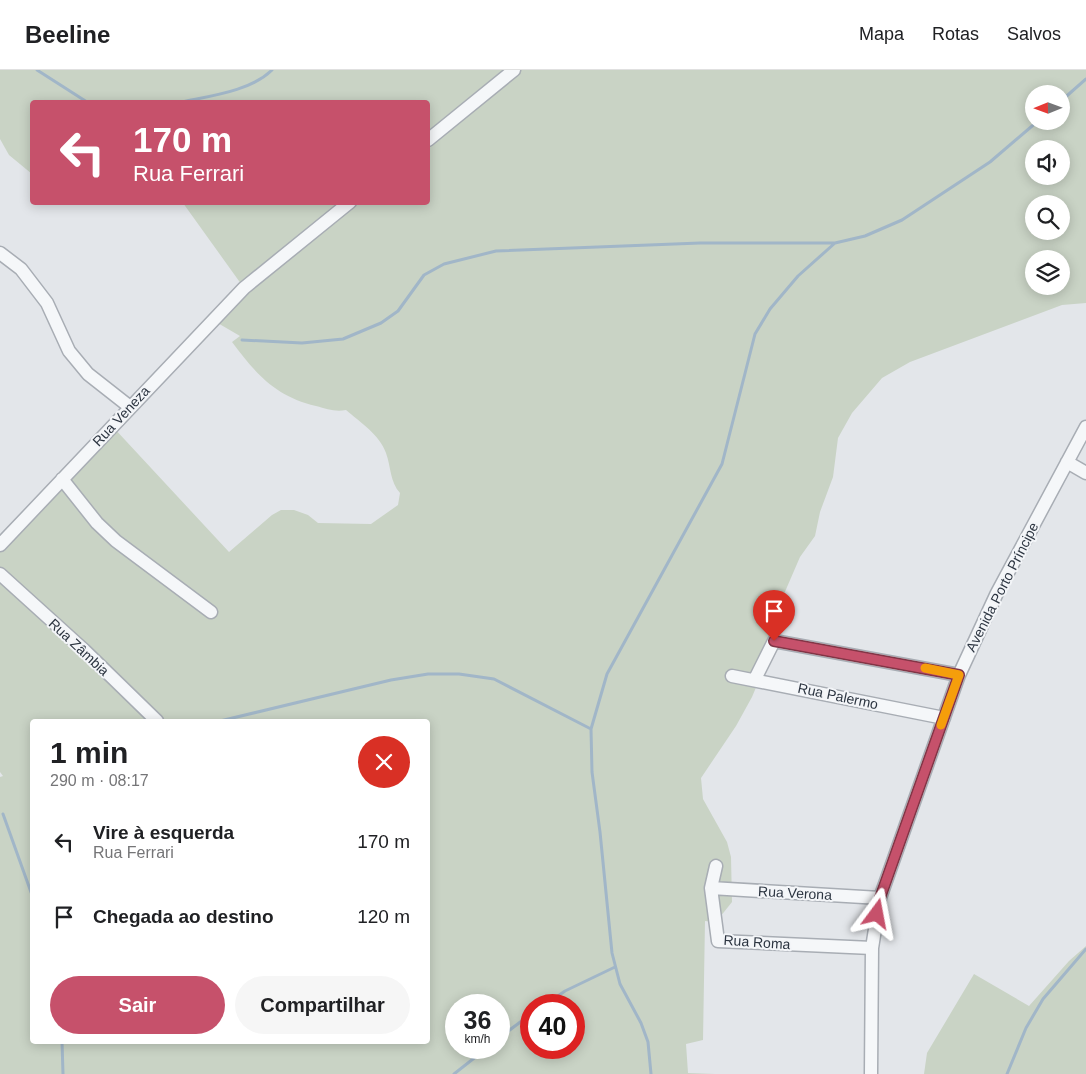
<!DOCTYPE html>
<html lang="pt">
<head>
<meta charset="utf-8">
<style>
  body { margin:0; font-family:Arial,sans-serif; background:#f6f6f6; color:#202124; height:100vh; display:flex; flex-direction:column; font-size:19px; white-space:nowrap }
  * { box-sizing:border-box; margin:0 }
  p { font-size:16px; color:#757577 }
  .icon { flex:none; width:28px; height:28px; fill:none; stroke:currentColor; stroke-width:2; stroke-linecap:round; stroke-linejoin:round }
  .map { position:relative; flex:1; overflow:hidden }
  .sheet { position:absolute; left:30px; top:649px; width:400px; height:325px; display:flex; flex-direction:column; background:#fff; border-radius:5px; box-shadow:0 2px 12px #0003 }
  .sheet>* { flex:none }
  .banner { position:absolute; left:30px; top:30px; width:400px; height:105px; border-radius:5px; box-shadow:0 2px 12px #0003; background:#c6516b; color:#fff; overflow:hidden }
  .needle { width:32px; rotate:269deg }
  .tools { position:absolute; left:1025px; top:15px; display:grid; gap:10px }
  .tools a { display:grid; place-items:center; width:45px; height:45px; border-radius:50%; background:#fff; box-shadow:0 2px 12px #0003; font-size:25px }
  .speed { position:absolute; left:445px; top:924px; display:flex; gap:10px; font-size:25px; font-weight:700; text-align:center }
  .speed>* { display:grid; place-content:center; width:65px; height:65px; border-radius:50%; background:#fff; box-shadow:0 2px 12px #0003; line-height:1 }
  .speed small { font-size:12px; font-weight:400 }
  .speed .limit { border:8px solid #d22; background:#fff; color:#111 }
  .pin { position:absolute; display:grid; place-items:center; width:42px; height:42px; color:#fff; margin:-51px -21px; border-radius:50% 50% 50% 0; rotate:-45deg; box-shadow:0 0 5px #0007 }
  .pin .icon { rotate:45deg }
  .me { position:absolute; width:55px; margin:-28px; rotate:13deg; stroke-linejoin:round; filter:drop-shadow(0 0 4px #0008) }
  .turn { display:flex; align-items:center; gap:18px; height:105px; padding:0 20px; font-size:22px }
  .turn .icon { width:65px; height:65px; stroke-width:2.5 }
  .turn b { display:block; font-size:35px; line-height:42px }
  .round { display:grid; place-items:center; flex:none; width:52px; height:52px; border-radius:26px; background:#f6f6f6 }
  .head { display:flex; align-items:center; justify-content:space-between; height:85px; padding:0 20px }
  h1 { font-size:30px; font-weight:700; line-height:38px }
  .primary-button { display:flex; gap:10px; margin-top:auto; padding:10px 20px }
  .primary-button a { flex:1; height:58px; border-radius:30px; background:#c6516b; color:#fff; font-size:20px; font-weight:700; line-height:58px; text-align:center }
  .primary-button a+a { background:#f6f6f6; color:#202124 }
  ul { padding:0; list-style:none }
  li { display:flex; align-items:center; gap:15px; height:75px; padding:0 20px }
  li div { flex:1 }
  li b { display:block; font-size:19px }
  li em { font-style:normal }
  header { display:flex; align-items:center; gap:30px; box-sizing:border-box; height:70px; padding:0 25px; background:#fff; border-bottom:1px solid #e0e0e0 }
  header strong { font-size:24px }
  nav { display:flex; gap:28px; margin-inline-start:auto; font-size:18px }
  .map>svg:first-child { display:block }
  .green { fill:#c9d3c5; fill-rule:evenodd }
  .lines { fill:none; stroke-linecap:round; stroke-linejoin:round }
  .stream { stroke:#a1b6c8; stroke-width:3 }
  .minor-casing { stroke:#a8adb4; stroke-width:15 }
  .minor { stroke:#f5f7f9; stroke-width:12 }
  .route-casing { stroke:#813546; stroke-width:12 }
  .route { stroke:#c6516b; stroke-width:9 }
  .slow { stroke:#f59e0b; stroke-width:9 }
  .labels { text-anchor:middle; stroke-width:4; stroke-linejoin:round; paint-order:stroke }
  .street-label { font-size:14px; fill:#2c3541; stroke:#f3f5f8 }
</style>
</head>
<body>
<header>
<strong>Beeline</strong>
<nav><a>Mapa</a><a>Rotas</a><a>Salvos</a></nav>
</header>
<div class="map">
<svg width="1086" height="1004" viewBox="0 0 1086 1004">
  <rect width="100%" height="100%" fill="#e3e6ea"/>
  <!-- green -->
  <path class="green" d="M0,0H1086V233L1062,235L910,292L882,308L852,343L838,368L833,407L820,442L815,466L800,487L784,524L778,559L767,591L752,627L736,656L701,708L703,729L727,772L731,787L732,832L716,852L705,851L703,970L686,974L688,1003L715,1004H0V707L3,706L0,702V476L113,357L229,482L272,445L281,440H294L308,445L318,453L371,454L398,435L400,423C390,412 391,397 386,383C380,365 360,352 346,340C335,342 327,339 316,336C275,326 256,304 232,272L240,266L216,252L244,218L183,133L428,132V32H32V104L9,85L0,69ZM1034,24H1061V51H1034ZM1034,79H1061V106H1034ZM1034,134H1061V161H1034ZM1034,189H1061V216H1034ZM32,651H428V971H32ZM456,935H499V978H456ZM531,935H574V978H531Z
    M1086,876V1004H924L927,983L974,904L1029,936L1069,891Z"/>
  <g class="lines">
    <!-- stream -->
    <path class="stream" d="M37,0L87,32
      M1061,31L1086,9
      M182,32C210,26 251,21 272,0
      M242,270L302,273L343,269L381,253L398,241L424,205L444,194L496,181L700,173H835L865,166L902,150L990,92L1038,51
      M220,651L391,610L428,604H459L494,609L591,659
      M3,744L32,825
      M545,935L565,921L615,897
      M499,968L531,944
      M62,971L63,1004
      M454,1004L487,978
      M651,1004L648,972L641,953L620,914L612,883L600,762L592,702L591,659L607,604L722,394L755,264L770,239L798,206L835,173
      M1007,1004L1026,958L1043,929L1086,879"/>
    <!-- minor casing -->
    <g class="minor-casing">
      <path id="minor" d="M428,70L514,0
        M0,183L21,199L47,233L69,281L88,304L130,337
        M1067,392L1086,403
        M62,409L97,453L116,471L211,542
        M0,475L244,218L350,132
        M0,504L84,580L157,651
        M732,606L944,648
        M755,609L774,571L959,605
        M716,796L711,818L718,871L872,878
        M711,818L880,828
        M871,1004L872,878L880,828L959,605L997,523L1086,357"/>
    </g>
    <!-- minor -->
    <use href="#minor" class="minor"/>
  </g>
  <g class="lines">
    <!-- route casing -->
    <g class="route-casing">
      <path id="route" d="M774,571L959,605L880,828L877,844"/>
    </g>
    <!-- route -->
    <use href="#route" class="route"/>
    <!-- slow -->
    <path class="slow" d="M925,598L959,605L941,655"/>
  </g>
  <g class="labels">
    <!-- street labels -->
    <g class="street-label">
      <text transform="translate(121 346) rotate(-47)" y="5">Rua Veneza</text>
      <text transform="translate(1002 517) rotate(-63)" y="5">Avenida Porto Príncipe</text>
      <text transform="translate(79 577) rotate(43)" y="5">Rua Zâmbia</text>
      <text transform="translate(838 626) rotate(12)" y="5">Rua Palermo</text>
      <text transform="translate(795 823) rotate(3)" y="5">Rua Verona</text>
      <text transform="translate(757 872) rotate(4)" y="5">Rua Roma</text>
    </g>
  </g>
</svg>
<div class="tools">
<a><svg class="needle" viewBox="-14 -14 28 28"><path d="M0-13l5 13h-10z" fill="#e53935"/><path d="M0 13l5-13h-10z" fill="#757577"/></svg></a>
<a><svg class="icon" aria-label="sound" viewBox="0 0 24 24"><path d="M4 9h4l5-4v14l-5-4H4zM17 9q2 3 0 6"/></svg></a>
<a><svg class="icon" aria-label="search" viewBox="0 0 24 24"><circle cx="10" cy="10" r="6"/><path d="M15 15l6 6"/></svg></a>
<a><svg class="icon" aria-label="layers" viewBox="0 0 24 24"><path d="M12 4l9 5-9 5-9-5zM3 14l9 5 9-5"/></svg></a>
</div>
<div class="speed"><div>36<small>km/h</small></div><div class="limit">40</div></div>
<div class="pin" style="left:774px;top:571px;background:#d93025"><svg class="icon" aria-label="arrive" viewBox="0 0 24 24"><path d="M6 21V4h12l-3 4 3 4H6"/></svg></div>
<svg class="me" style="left:877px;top:844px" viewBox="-20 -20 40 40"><path d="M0-17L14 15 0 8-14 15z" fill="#c6516b" stroke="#fff" stroke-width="4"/></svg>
<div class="banner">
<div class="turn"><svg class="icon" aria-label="left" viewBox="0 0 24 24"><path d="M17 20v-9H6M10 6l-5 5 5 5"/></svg><div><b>170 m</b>Rua Ferrari</div></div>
</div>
<section class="sheet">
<div class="head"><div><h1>1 min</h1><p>290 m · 08:17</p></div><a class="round" style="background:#d93025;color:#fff"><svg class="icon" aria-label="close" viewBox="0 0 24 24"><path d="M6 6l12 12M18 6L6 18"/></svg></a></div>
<ul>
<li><svg class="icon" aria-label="left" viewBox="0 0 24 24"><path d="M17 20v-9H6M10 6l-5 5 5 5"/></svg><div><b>Vire à esquerda</b><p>Rua Ferrari</p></div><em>170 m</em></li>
<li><svg class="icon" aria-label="arrive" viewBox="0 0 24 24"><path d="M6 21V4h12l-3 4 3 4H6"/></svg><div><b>Chegada ao destino</b></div><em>120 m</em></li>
</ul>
<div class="primary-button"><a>Sair</a><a>Compartilhar</a></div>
</section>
</div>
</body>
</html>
